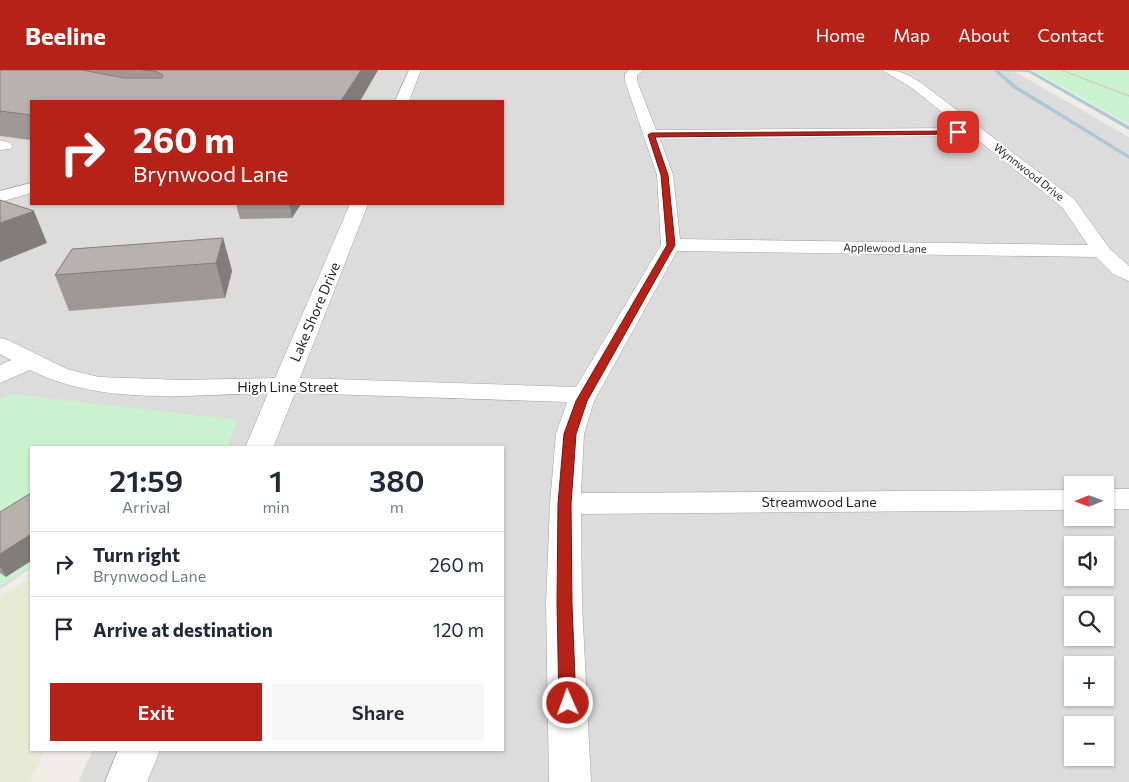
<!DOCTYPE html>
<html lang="en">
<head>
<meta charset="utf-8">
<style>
  body { margin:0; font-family:Commissioner,sans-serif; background:#f6f6f7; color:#1f2937; height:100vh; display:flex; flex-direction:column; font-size:19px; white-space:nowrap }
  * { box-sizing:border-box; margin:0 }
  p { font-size:16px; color:#747a83 }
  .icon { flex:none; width:28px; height:28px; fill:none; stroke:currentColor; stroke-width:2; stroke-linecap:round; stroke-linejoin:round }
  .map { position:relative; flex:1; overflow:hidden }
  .sheet { position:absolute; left:30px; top:376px; width:474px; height:305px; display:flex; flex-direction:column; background:#fff; border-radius:0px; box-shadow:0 1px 4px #0004 }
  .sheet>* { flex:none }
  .top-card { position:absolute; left:30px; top:30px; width:474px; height:105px; border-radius:0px; box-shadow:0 1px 4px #0004; background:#b62118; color:#fff; overflow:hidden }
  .needle { width:32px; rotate:269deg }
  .tools { position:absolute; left:1064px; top:406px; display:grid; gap:10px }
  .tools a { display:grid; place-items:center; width:50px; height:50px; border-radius:0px; background:#fff; box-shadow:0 1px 4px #0004; font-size:25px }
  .pin { position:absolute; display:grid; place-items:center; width:42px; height:42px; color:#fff; margin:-21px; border-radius:10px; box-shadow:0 2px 8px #0006 }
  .me { position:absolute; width:55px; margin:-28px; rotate:358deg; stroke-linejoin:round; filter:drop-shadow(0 0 4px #0008) }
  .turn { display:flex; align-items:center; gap:18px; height:105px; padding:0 20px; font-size:22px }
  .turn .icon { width:65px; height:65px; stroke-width:2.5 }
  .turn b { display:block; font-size:35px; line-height:42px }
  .eta { display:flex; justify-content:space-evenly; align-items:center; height:85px; text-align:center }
  .eta b { font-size:30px; font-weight:600; line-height:35px }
  .button { display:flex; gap:10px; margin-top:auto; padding:10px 20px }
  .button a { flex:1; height:58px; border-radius:0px; background:#b62118; color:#fff; font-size:20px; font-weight:600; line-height:58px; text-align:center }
  .button a+a { background:#f6f6f7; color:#1f2937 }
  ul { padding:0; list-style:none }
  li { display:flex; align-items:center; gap:15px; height:65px; padding:0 20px; border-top:1px solid #e0e1e3 }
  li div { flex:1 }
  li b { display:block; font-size:19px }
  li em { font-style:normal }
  header { display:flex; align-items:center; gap:30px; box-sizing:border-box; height:70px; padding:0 25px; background:#b62118; color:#fff }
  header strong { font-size:24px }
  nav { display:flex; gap:28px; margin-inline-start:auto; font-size:18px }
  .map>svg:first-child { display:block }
  .residential { fill:#dddcdc; fill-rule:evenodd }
  .farmland { fill:#e8ebd4 }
  .park { fill:#c9f3cf }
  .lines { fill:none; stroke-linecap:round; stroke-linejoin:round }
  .stream { fill:#adcbd7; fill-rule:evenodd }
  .minor-casing { stroke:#a0a0a0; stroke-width:1 }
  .path { stroke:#e98e7d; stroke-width:1; stroke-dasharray:1 1; stroke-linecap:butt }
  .minor { fill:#fff; fill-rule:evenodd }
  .wall { fill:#9e9995 }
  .shaded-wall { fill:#817d79 }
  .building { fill:#b8b2ad; stroke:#817d79 }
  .route { fill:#b62118; stroke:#761510 }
  .labels { text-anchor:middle; stroke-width:4; stroke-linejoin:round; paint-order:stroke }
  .far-street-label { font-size:11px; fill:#1f1f1f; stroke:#fff }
  .street-label { font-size:14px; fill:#1f1f1f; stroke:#fff }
</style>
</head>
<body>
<header>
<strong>Beeline</strong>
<nav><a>Home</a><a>Map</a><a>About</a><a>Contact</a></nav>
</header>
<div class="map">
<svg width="1129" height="712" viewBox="0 0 1129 712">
  <rect width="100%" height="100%" fill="#efece7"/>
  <!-- residential -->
  <path class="residential" d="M29,0H1012L1129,67V712H78L93,680H502V378H31V498L0,519V7ZM31,31H502V134H31ZM1072,415H1105V448H1072ZM1072,475H1105V508H1072ZM1072,535H1105V568H1072ZM1072,595H1105V628H1072ZM1072,655H1105V688H1072Z"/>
  <!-- farmland -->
  <path class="farmland" d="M31,510V680H45L30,712H0V527L23,512Z"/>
  <!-- park -->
  <path class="park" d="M1032,0H1129V54Z
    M10,324L237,350L228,377L31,378V496L0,516V329Z"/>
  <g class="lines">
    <!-- stream -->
    <path class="stream" d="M993,0H1030L1129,56V60L1127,59L1028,2L999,1L1017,16L1129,85V89L1013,18Z"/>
    <!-- minor casing -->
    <g class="minor-casing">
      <path id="minor" d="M409,0H421L409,31H395Z
        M629,0H643L637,5V11L656,60L962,58L912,18L882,0C900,0 905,3 920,12L1074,129L1110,179L1129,196V211L1113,204L1096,187L677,181L594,331L584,364L581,423L1072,420V440L581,444L582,534L591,712H549L546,534L550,434L556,364L567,332L295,323L273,378H245L268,323C191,325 101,336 30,300L0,313V295L11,290L0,284V268L8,270L67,299L99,307L182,310L275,308L350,134H368L300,308L576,317L661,175L657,105L625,11V4ZM973,66L1062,137L1088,175L680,169L673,105L660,69Z
        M0,70L10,73L13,76L10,79L0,80Z
        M31,113V123L0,132V121Z
        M1105,419H1129V439H1105Z
        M118,680H160L147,712H105Z"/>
    </g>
    <!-- path -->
    <path class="path" d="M1061,0L1129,26"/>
    <!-- minor -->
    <use href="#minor" class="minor"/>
  </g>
  <!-- wall -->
  <path class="wall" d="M0,0H378L360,31H31V70L0,66Z
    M236,134H301L292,148L240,149Z
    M223,168L232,201L225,228L69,241L55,205Z
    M0,442L6,507L0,503Z"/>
  <!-- shaded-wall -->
  <path class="shaded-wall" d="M361,0H378L360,31H341Z
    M289,134H301L292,148Z
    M34,141L47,173L0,192V153Z
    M223,168L232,201L225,228L216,193Z
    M31,464V491L6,507L0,496V484Z"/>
  <!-- building -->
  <path class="building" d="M0,0H82L124,8H162L163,5L155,1L143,0H361L341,31H31V45L0,41Z
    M0,130L34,141L0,153Z
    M223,168L216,193L55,205L72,179Z
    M31,423V464L0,484V442Z"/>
  <!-- route -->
  <path class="route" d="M958,61L960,64L655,67L668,105L675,175L587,331L576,364L571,434L572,534L576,633L573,638L568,640L562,638L559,633L557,534L558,434L564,364L576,331L667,175L661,105L648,65L651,63Z"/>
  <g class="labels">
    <!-- far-street labels -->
    <g class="far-street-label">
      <text transform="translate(1029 102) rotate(38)" y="4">Wynnwood Drive</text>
      <text transform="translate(885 178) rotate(1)" y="4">Applewood Lane</text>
    </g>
    <!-- street labels -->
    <g class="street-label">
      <text transform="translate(315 242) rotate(-67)" y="5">Lake Shore Drive</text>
      <text x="288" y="322">High Line Street</text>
      <text x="819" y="437">Streamwood Lane</text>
    </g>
  </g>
</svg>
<div class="tools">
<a><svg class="needle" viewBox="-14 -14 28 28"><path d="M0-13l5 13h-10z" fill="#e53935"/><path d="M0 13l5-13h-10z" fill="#747a83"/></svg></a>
<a><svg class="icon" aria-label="sound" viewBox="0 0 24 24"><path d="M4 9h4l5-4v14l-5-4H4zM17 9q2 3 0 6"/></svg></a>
<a><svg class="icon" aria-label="search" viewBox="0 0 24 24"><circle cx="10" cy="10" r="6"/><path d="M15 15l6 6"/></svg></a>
<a>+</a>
<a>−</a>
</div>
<div class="pin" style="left:958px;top:62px;background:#d93025"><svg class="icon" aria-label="arrive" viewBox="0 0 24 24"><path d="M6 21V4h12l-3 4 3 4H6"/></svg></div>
<svg class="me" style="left:568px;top:633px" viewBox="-20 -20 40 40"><circle r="17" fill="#b62118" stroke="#fff" stroke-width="3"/><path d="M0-11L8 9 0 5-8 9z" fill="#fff"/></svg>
<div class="top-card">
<div class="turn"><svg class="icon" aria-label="right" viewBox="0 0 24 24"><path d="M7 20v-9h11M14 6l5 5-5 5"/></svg><div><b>260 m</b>Brynwood Lane</div></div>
</div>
<section class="sheet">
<div class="eta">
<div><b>21:59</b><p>Arrival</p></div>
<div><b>1</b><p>min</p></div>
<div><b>380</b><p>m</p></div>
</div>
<ul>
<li><svg class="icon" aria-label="right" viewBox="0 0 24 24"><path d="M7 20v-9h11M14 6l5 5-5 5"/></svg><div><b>Turn right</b><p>Brynwood Lane</p></div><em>260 m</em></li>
<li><svg class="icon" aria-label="arrive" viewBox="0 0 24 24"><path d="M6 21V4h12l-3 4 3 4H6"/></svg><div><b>Arrive at destination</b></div><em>120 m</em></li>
</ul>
<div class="button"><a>Exit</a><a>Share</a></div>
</section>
</div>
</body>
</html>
